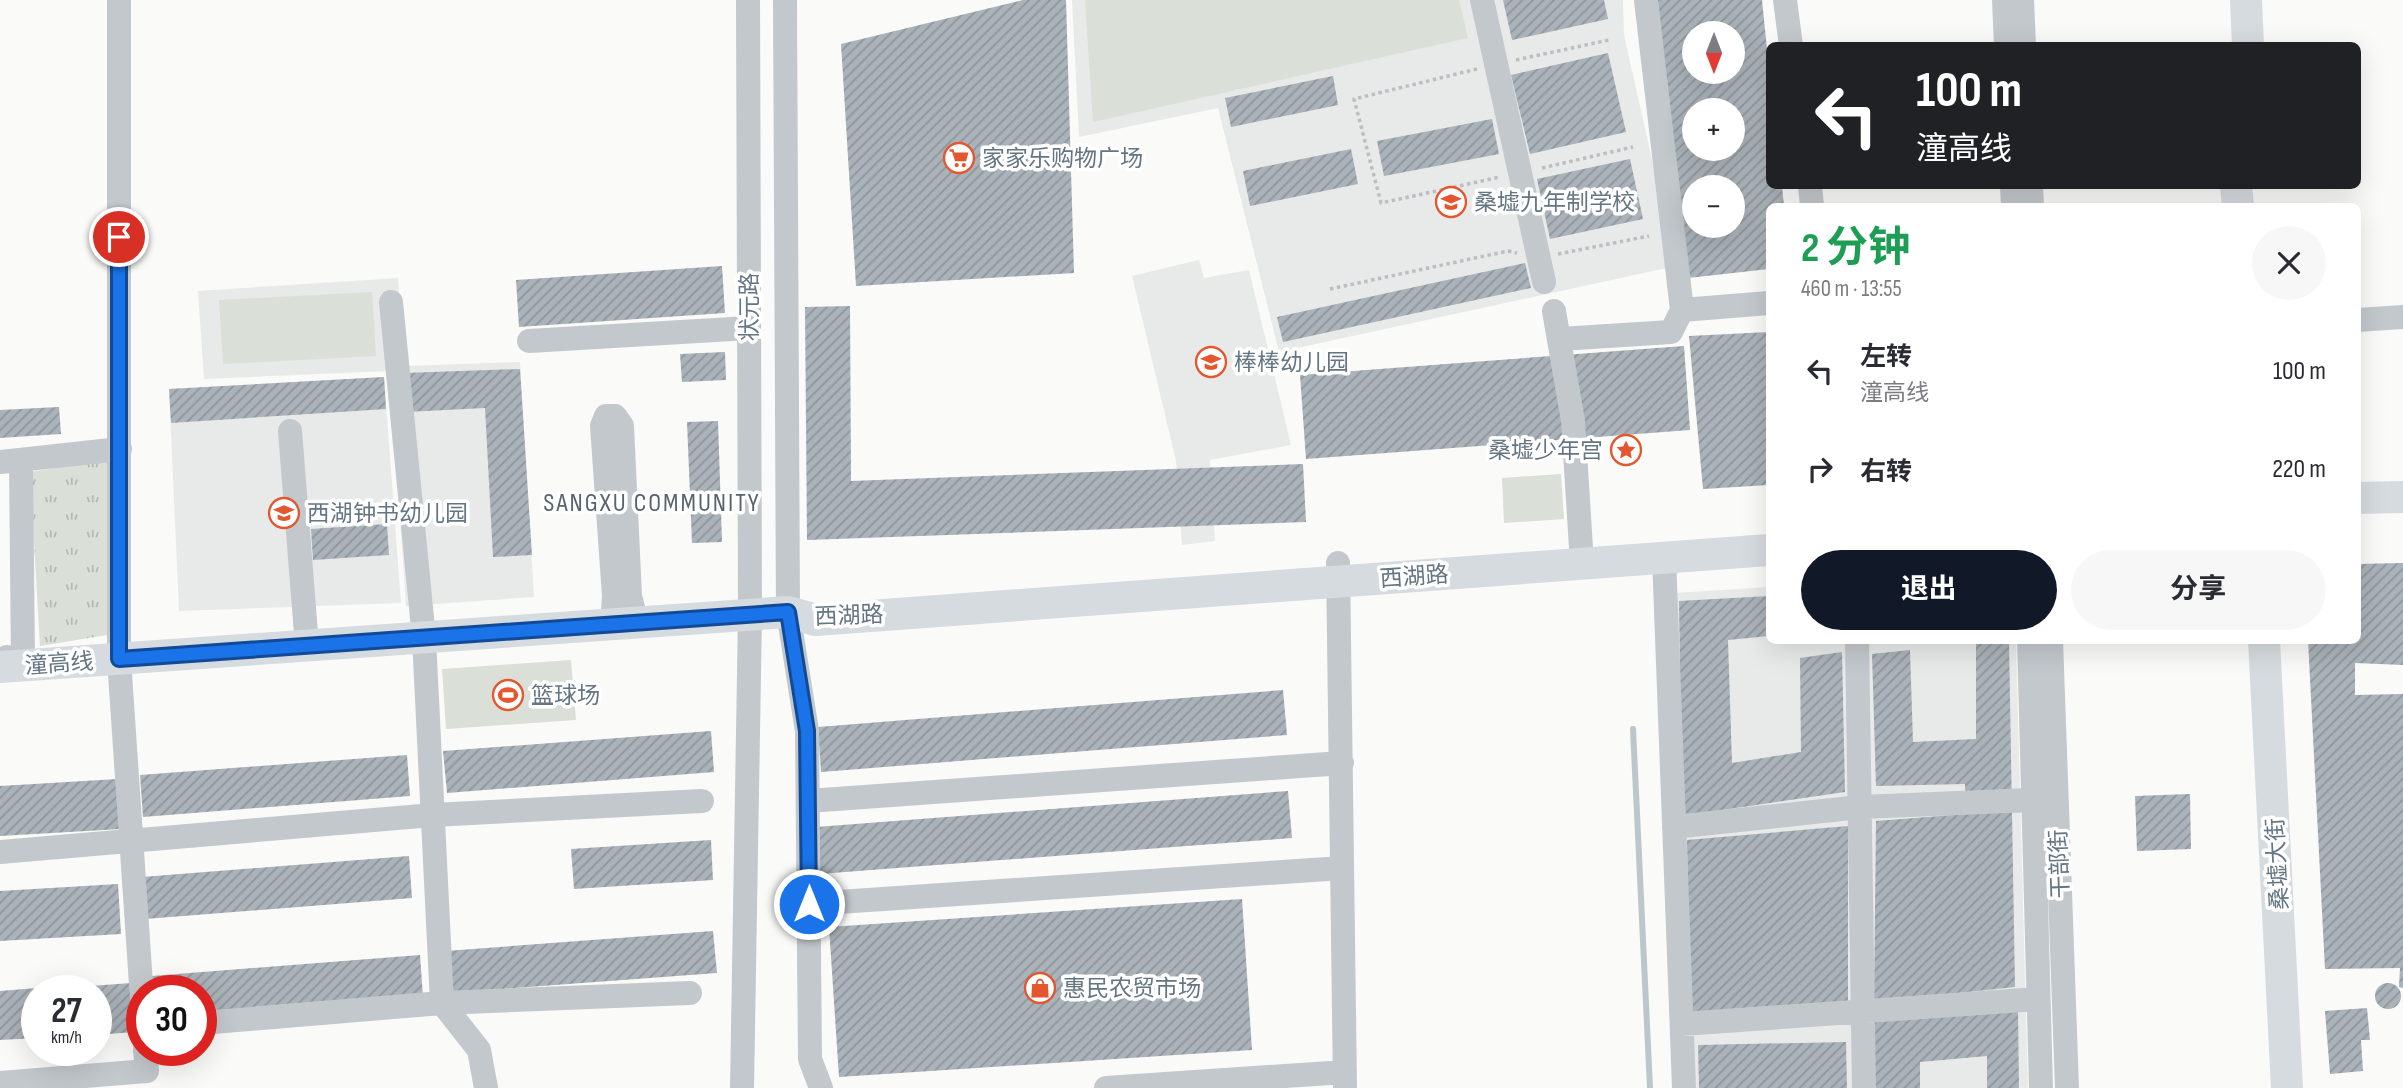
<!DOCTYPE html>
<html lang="zh">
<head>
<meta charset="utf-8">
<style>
  body { margin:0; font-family:"Sofia Sans Condensed","Noto Sans SC",sans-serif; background:#f7f7f7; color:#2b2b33; height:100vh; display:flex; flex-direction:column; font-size:26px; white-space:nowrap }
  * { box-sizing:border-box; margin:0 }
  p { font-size:23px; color:#7c7c81 }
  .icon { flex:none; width:38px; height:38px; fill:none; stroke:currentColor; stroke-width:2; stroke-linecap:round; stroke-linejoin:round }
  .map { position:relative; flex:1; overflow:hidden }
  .sheet { position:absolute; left:1766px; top:203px; width:595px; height:441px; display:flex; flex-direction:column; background:#fff; border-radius:10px; box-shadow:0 7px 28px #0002 }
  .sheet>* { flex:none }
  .banner { position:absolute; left:1766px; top:42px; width:595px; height:147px; border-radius:10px; box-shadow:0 7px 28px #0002; background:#202124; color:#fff; overflow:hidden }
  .needle { width:46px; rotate:180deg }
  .controls { position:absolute; left:1682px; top:21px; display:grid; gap:14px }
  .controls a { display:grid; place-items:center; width:63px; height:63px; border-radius:50%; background:#fff; box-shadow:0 7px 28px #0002; font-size:35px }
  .speed { position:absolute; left:21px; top:975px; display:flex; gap:14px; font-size:35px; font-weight:700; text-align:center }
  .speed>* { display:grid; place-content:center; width:91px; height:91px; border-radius:50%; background:#fff; box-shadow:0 7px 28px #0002; line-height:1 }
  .speed small { font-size:18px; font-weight:400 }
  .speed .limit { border:10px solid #d22; background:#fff; color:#111 }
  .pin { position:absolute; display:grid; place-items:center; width:60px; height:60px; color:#fff; margin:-30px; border:4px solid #fff; border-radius:50%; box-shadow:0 2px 7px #0007 }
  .me { position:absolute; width:77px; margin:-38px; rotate:0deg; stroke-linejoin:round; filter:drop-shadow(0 0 5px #0008) }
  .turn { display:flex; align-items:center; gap:24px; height:147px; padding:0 35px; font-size:32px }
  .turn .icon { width:91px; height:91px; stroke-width:2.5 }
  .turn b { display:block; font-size:49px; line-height:60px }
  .round { display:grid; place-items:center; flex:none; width:74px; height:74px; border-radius:37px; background:#f7f7f7 }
  .headline { display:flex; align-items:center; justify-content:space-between; height:119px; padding:0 35px }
  h1 { font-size:42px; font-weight:700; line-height:52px; color:#1e9e55 }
  .primary-button { display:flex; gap:14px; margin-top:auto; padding:14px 35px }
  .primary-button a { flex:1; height:80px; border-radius:42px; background:#111827; color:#fff; font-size:28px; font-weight:700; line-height:80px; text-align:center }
  .primary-button a+a { background:#f7f7f7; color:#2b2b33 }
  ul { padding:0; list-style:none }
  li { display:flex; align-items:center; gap:21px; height:98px; padding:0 35px }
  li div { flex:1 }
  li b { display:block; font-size:26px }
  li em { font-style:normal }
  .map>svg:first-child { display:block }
  .built { fill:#e8e9e9 }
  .park { fill:url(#park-tufts) }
  .pitch { fill:#dadfd7 }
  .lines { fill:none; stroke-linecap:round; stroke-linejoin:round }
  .stream { stroke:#bbc7cb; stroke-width:6 }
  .building { fill:url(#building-hatch); fill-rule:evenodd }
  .path { stroke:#bbbfc2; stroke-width:3.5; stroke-dasharray:3.5 3.5; stroke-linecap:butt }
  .minor { stroke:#c3c8cc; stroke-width:24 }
  .major { stroke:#d6dbdf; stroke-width:32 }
  .route-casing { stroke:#114b97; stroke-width:18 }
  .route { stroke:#1a73e8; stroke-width:12 }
  .labels { text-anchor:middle; stroke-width:7; stroke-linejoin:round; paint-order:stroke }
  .poi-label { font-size:23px; fill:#657683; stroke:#fff; text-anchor:start }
  .street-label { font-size:23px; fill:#657683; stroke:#fff }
  .quarter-label { font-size:26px; letter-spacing:2px; fill:#57646e; stroke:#fff }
</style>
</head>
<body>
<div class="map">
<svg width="2403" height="1088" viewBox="0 0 2403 1088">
  <defs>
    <pattern id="park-tufts" width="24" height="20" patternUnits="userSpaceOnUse" patternTransform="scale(1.75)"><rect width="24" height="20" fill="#dadfd7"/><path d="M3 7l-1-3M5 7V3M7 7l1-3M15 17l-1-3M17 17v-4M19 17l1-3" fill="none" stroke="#b4b9b4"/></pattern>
    <pattern id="building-hatch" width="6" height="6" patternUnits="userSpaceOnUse" patternTransform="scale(1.75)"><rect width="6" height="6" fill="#aab3b9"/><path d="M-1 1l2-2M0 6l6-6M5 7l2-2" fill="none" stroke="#8e969c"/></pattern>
  </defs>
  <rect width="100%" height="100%" fill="#fafaf8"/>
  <!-- built -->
  <path class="built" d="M1072,0H1623L1624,35L1676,266L1279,352L1218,108L1079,137Z
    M1199,260L1204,278L1249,270L1291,445L1210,460L1215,541L1182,545L1176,461L1132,276Z
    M398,278L405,366L520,362L534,597L406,606L390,371L204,379L198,291Z
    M384,377L401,603L179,611L169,389Z
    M1769,587V640L2016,641L2028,1088H1695L1675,593Z"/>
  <!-- park -->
  <path class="park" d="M110,459L107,635L40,646L30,472Z"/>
  <!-- pitch -->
  <path class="pitch" d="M1085,0H1459L1468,38L1093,122Z
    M372,292L376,356L223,364L219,300Z
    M1561,474L1564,519L1504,523L1502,478Z
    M571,660L576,720L446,729L442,669Z"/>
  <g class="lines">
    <!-- stream -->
    <path class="stream" d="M1633,729L1650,1088"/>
  </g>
  <!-- building -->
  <path class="building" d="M1023,0H1066L1074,273L856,286L841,44Z
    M1503,0H1604L1608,19L1512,40Z
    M1657,0H1762L1769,69V186H1782L1784,206H1769V269L1688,278ZM1694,33H1732V72H1694ZM1694,110H1732V149H1694ZM1694,187H1732V226H1694Z
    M1608,53L1626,132L1530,154L1511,75Z
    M1333,76L1338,105L1231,127L1225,98Z
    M1492,119L1499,154L1384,176L1377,141Z
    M1351,149L1358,184L1250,206L1243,171Z
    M1630,159L1643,219L1550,239L1537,179Z
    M1525,263L1531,288L1283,342L1277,317Z
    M722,266L725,313L519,327L516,280Z
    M850,306L851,481L1303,464L1306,522L807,540L805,307Z
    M1769,332V485L1703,489L1689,336Z
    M1684,346L1690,430L1306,459L1300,375Z
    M725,352L726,380L682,382L680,354Z
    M520,369L532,555L493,557L485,408L406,412L404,373Z
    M384,377L386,409L171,423L169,389Z
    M59,407L61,434L0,438V410Z
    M718,421L722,542L692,543L687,422Z
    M387,524L389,555L313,560L311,529Z
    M2403,563V665L2355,663V695L2403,694V988L2399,987L2400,968L2325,969L2308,640H2357V564Z
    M1769,596V636L1728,640L1732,763L1801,752L1800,658L1842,652L1845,792L1682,816L1679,601Z
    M1976,640H2009L2015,987L1874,1002L1876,821L1966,814L1965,784L1876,786L1872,654L1910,650L1913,742L1976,739Z
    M1283,690L1287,735L821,772L818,727Z
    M711,731L714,772L447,793L443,751Z
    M407,755L410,796L143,817L140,775Z
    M118,779L121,829L0,836V786Z
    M1288,791L1292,838L819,874L816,827Z
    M2190,794L2191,849L2137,851L2135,796Z
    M1848,826V1001L1690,1014L1687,840Z
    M711,840L713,880L574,889L571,849Z
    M409,856L412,898L145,919L142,877Z
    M118,884L121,934L0,941V891Z
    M1242,899L1252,1050L839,1077L829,927Z
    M713,931L717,973L449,993L446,951Z
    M420,955L423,997L201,1014V990H153L152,976Z
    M2375 996a13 13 0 1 1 26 0a13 13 0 1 1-26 0Z
    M131,983L134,1032L96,1035V990H38Z
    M37,988V1038L0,1040V991Z
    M2367,1008L2370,1040H2361L2363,1071L2330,1074L2325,1011Z
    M2018,1009L2019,1088H1987V1056L1920,1062V1088H1872L1874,1022Z
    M1846,1042L1847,1088H1699L1698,1045Z"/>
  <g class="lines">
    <!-- path -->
    <path class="path" d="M1516,60L1609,40
      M1477,69L1354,99L1381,203L1500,177
      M1542,168L1633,147
      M1558,254L1649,236
      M1330,289L1508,251L1517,253"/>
    <!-- minor -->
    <path class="minor" d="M119,0V659L142,999
      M785,0L788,612L807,731L810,1059L821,1088
      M1482,0L1544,282
      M1646,0L1682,310
      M1785,0L1791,46
      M2004,0L2006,46
      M2022,0L2024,46
      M1810,186L1812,206
      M2012,186L2013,206
      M2031,186L2032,206
      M391,302L424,638L442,1003L479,1050L486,1088
      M1554,311L1573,421L1581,548
      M2357,320L2403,317
      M1560,339L1671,332L1682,310L1769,303
      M529,341L749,328
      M290,431L307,646
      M0,462L120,449
      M1664,557L1684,1088
      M1338,563L1345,1088
      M612,624L614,596L602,426L606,416H615L622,426L630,596L637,623
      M1857,640L1864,1088
      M2029,640L2041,1088
      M2051,640L2067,1088
      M7,657L23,665L21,461
      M808,801L1342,763
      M1674,827L1860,807L2033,800
      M0,852L433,815L702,801
      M809,904L1342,868
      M201,1023L442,1003L690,993
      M1682,1024L2038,999
      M0,1083L147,1071L145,1050
      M742,1088L750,614L748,0
      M1106,1088L1345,1072"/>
    <!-- major -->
    <path class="major" d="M2246,0L2248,46
      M2236,186L2238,206
      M2357,498L2403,497
      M2264,640L2287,1088
      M0,667L788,612L816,620L1769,550"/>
  </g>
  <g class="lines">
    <!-- route casing -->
    <g class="route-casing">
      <path id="route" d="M119,237V659L788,612L807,731L809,904"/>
    </g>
    <!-- route -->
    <use href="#route" class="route"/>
  </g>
  <!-- icons -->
  <defs>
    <g id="supermarket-ring" transform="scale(1.575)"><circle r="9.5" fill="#fff" stroke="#e4572e" stroke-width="1.5"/><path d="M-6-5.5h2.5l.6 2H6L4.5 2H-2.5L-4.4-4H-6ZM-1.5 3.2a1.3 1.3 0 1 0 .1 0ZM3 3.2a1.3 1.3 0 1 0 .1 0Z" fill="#e4572e"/></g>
    <g id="school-ring" transform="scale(1.575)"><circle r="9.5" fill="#fff" stroke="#e4572e" stroke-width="1.5"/><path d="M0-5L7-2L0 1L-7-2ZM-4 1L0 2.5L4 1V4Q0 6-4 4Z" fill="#e4572e"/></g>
    <g id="sight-ring" transform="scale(1.575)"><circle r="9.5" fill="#fff" stroke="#e4572e" stroke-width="1.5"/><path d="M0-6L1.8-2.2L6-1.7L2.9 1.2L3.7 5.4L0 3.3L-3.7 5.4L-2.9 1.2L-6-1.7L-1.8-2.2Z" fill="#e4572e"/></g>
    <g id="stadium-ring" transform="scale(1.575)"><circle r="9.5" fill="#fff" stroke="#e4572e" stroke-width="1.5"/><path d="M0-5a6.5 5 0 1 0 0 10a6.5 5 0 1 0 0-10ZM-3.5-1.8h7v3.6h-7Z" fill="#e4572e"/></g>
    <g id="shop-ring" transform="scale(1.575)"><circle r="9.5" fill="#fff" stroke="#e4572e" stroke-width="1.5"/><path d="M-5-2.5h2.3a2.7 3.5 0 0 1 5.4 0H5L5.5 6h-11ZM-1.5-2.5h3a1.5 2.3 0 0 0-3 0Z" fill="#e4572e"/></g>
  </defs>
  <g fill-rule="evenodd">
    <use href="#supermarket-ring" x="959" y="158"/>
    <use href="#school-ring" x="1451" y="202"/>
    <use href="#school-ring" x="1211" y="362"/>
    <use href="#sight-ring" x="1626" y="450"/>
    <use href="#school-ring" x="284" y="513"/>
    <use href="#stadium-ring" x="508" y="695"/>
    <use href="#shop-ring" x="1040" y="988"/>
  </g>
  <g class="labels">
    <!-- poi labels -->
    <g class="poi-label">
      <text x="982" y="166">家家乐购物广场</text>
      <text x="1474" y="210">桑墟九年制学校</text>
      <text x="1234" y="370">棒棒幼儿园</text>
      <text x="1603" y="458" text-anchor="end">桑墟少年宫</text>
      <text x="307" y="521">西湖钟书幼儿园</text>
      <text x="531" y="703">篮球场</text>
      <text x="1063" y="996">惠民农贸市场</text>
    </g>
    <!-- street labels -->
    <g class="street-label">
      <text transform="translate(749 307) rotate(-90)" y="8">状元路</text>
      <text transform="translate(1414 576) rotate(-4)" y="8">西湖路</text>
      <text transform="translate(849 615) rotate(-2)" y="8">西湖路</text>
      <text transform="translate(59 663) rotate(-4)" y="8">潼高线</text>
      <text transform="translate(2059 864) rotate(-92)" y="8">干部街</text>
      <text transform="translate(2277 864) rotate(-93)" y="8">桑墟大街</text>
    </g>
    <!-- quarter labels -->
    <g class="quarter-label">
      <text x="652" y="511">SANGXU COMMUNITY</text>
    </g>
  </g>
</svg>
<div class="controls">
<a><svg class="needle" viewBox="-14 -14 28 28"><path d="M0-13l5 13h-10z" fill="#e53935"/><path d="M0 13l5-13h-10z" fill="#7c7c81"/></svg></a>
<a>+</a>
<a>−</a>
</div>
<div class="speed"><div>27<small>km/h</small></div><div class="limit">30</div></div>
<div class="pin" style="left:119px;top:237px;background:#d93025"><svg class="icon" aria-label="arrive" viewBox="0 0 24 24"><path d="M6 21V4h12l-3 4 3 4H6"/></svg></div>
<svg class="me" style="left:809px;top:904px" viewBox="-20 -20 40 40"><circle r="17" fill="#1a73e8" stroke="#fff" stroke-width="3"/><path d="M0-11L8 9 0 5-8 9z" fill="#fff"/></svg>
<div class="banner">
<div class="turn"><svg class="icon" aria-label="left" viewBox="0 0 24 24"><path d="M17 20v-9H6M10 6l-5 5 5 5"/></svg><div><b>100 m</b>潼高线</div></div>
</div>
<section class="sheet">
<div class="headline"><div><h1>2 分钟</h1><p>460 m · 13:55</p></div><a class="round"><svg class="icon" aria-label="close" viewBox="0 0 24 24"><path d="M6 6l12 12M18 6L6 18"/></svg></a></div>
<ul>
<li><svg class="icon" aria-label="left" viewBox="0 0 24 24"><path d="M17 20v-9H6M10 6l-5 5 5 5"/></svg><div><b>左转</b><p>潼高线</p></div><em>100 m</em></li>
<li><svg class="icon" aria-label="right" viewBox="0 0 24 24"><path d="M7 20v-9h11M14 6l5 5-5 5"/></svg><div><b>右转</b></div><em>220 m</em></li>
</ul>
<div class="primary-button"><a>退出</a><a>分享</a></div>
</section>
</div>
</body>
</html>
